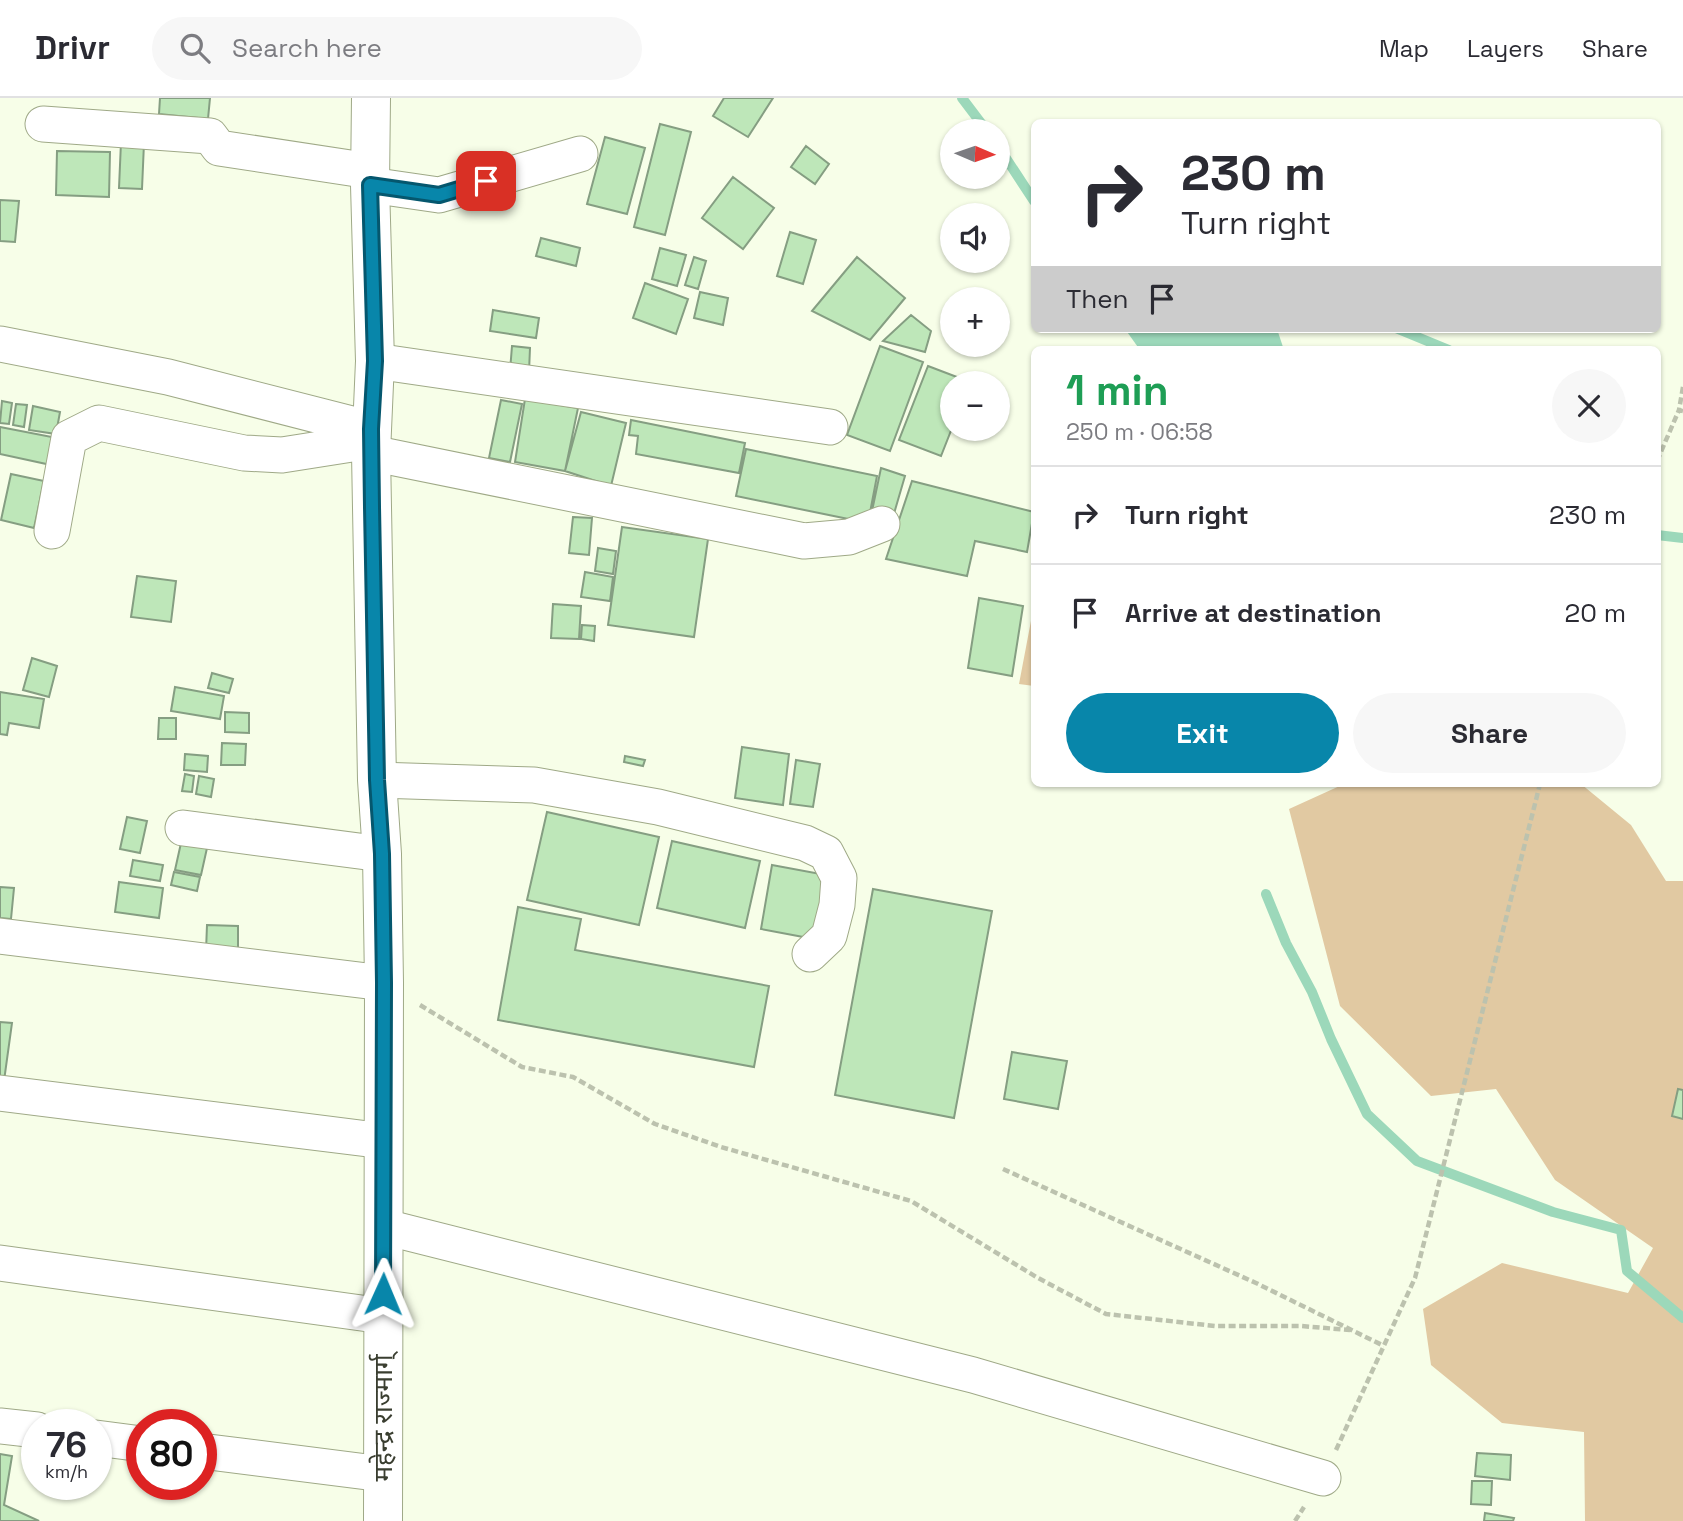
<!DOCTYPE html>
<html lang="en">
<head>
<meta charset="utf-8">
<style>
  body { margin:0; font-family:"Space Grotesk","Noto Sans Devanagari",sans-serif; background:#f7f7f7; color:#2b2b33; height:100vh; display:flex; flex-direction:column; font-size:26px; white-space:nowrap }
  * { box-sizing:border-box; margin:0 }
  p { font-size:23px; color:#7c7c81 }
  .icon { flex:none; width:38px; height:38px; fill:none; stroke:currentColor; stroke-width:2; stroke-linecap:round; stroke-linejoin:round }
  .map { position:relative; flex:1; overflow:hidden }
  .drawer { position:absolute; left:1031px; top:248px; width:630px; height:441px; display:flex; flex-direction:column; background:#fff; border-radius:10px; box-shadow:0 2px 5px #0004 }
  .drawer>* { flex:none }
  .hud { position:absolute; left:1031px; top:21px; width:630px; height:214px; border-radius:10px; box-shadow:0 2px 5px #0004; background:#fff; color:#2b2b33; overflow:hidden }
  .needle { width:46px; rotate:92deg }
  .buttons { position:absolute; left:940px; top:21px; display:grid; gap:14px }
  .buttons a { display:grid; place-items:center; width:70px; height:70px; border-radius:50%; background:#fff; box-shadow:0 2px 5px #0004; font-size:35px }
  .speed { position:absolute; left:21px; top:1311px; display:flex; gap:14px; font-size:35px; font-weight:700; text-align:center }
  .speed>* { display:grid; place-content:center; width:91px; height:91px; border-radius:50%; background:#fff; box-shadow:0 2px 5px #0004; line-height:1 }
  .speed small { font-size:18px; font-weight:400 }
  .speed .limit { border:10px solid #d22; background:#fff; color:#111 }
  .pin { position:absolute; display:grid; place-items:center; width:60px; height:60px; color:#fff; margin:-30px; border-radius:14px; box-shadow:0 4px 10px #0006 }
  .me { position:absolute; width:77px; margin:-38px; rotate:1deg; stroke-linejoin:round; filter:drop-shadow(0 0 5px #0008) }
  .turn { display:flex; align-items:center; gap:24px; height:147px; padding:0 35px; font-size:32px }
  .turn .icon { width:91px; height:91px; stroke-width:2.5 }
  .turn b { display:block; font-size:49px; line-height:60px }
  .then { display:flex; align-items:center; height:66px; padding:0 35px; background:#0003; gap:14px; font-size:26px }
  .round { display:grid; place-items:center; flex:none; width:74px; height:74px; border-radius:37px; background:#f7f7f7 }
  .summary { display:flex; align-items:center; justify-content:space-between; height:119px; padding:0 35px }
  h1 { font-size:42px; font-weight:800; line-height:52px; color:#1e9e55 }
  .action { display:flex; gap:14px; margin-top:auto; padding:14px 35px }
  .action a { flex:1; height:80px; border-radius:42px; background:#0886aa; color:#fff; font-size:28px; font-weight:800; line-height:80px; text-align:center }
  .action a+a { background:#f7f7f7; color:#2b2b33 }
  ul { padding:0; list-style:none }
  li { display:flex; align-items:center; gap:21px; height:98px; padding:0 35px; border-top:2px solid #e1e1e2 }
  li div { flex:1 }
  li b { display:block; font-size:26px }
  li em { font-style:normal }
  header { display:flex; align-items:center; gap:42px; box-sizing:border-box; height:98px; padding:0 35px; background:#fff; border-bottom:2px solid #e1e1e2 }
  header strong { font-size:33px }
  nav { display:flex; gap:38px; margin-inline-start:auto; font-size:24px }
  .search { width:490px; height:63px; background:#f7f7f7; display:flex; align-items:center; gap:18px; box-sizing:border-box; padding:0 24px; border-radius:38px; color:#7c7c81; font-size:26px }
  .map>svg:first-child { display:block }
  .green { fill:#e1c9a2 }
  .water { fill:#9cd8ba }
  .lines { fill:none; stroke-linecap:round; stroke-linejoin:round }
  .stream { stroke:#9cd8ba; stroke-width:10 }
  .building { fill:#bee7b9; stroke:#859e82; stroke-width:2 }
  .street-casing { stroke:#9fa987; stroke-width:37 }
  .highway-casing { stroke:#9fa987; stroke-width:40 }
  .path { stroke:#bcc2ae; stroke-width:4.5; stroke-dasharray:7 3.5; stroke-linecap:butt }
  .street { stroke:#fff; stroke-width:35 }
  .highway { stroke:#fff; stroke-width:38 }
  .route-casing { stroke:#05576e; stroke-width:18 }
  .route { stroke:#0886aa; stroke-width:12 }
  .labels { text-anchor:middle; stroke-width:5; stroke-linejoin:round; paint-order:stroke }
  .street-label { font-size:26px; fill:#3a3e30; stroke:#fff }
</style>
</head>
<body>
<header>
<strong>Drivr</strong>
<div class="search"><svg class="icon" aria-label="search" viewBox="0 0 24 24"><circle cx="10" cy="10" r="6"/><path d="M15 15l6 6"/></svg>Search here</div>
<nav><a>Map</a><a>Layers</a><a>Share</a></nav>
</header>
<div class="map">
<svg width="1683" height="1423" viewBox="0 0 1683 1423">
  <rect width="100%" height="100%" fill="#f7fee8"/>
  <!-- green -->
  <path class="green" d="M1034,507V588L1019,586Z
    M1344,686H1581L1631,727L1666,783H1683V1423H1585L1584,1334L1502,1325L1431,1267L1423,1211L1502,1165L1628,1195L1653,1150L1555,1082L1496,991L1431,998L1340,908L1289,711Z"/>
  <!-- water -->
  <path class="water" d="M1125,231H1277L1284,252H1140Z"/>
  <g class="lines">
    <!-- stream -->
    <path class="stream" d="M962,0L987,33
      M998,48L1034,103
      M1398,231L1449,252
      M1657,437L1683,440
      M1266,796L1286,845L1312,894L1331,941L1367,1016L1417,1063L1553,1114L1621,1132L1627,1173L1683,1220"/>
  </g>
  <!-- building -->
  <path class="building" d="M160,0H210L208,21L159,16Z
    M724,0H773L748,39L713,18Z
    M660,26L691,34L665,137L634,129Z
    M605,39L645,50L627,116L587,106Z
    M121,44L144,45L142,91L119,90Z
    M806,48L829,66L815,86L791,69Z
    M57,53L110,54L109,99L56,97Z
    M733,79L774,110L743,151L702,120Z
    M0,102L19,103L15,144L0,143Z
    M790,134L816,142L803,186L777,178Z
    M541,140L580,150L576,168L536,158Z
    M660,150L686,157L677,188L652,181Z
    M694,159L706,163L698,191L685,187Z
    M857,159L905,200L870,242L812,213Z
    M645,185L688,201L676,236L633,220Z
    M700,194L728,200L723,227L694,220Z
    M493,212L539,220L536,240L490,233Z
    M911,217L931,233L925,254L883,243Z
    M512,248L530,250L529,274L510,273Z
    M880,248L923,264L890,353L847,337Z
    M928,268L970,284L952,285V330L941,358L899,342Z
    M525,301L578,310L565,373L515,364Z
    M501,302L522,306L510,364L489,360Z
    M2,303L12,305L9,326L0,325Z
    M16,306L27,307L24,329L13,327Z
    M33,308L60,314L56,336L29,332Z
    M581,314L626,325L611,388L565,373Z
    M631,322L745,345L739,375L636,356L638,338L629,337Z
    M0,329L57,340L51,367L0,356Z
    M746,351L877,378L868,425L736,398Z
    M881,370L905,378L893,419L872,413Z
    M11,376L44,383L34,430L1,422Z
    M912,383L1034,414L1027,454L975,443L967,478L886,461Z
    M573,419L592,420L589,457L569,455Z
    M622,429L708,441L694,539L608,527Z
    M598,450L616,453L613,476L595,473Z
    M585,474L613,479L610,503L581,499Z
    M137,478L176,483L171,524L131,519Z
    M979,500L1023,508L1012,578L968,570Z
    M553,506L581,508L579,541L551,540Z
    M582,527L595,528L594,543L581,541Z
    M32,560L57,568L49,599L23,592Z
    M212,575L233,581L229,595L208,590Z
    M175,589L224,598L220,621L171,613Z
    M0,594L44,601L39,630L9,625L7,637L0,636Z
    M225,614L249,615V635L225,634Z
    M159,620H176V641H158Z
    M222,645L246,646L245,667H221Z
    M742,649L789,656L783,707L735,700Z
    M185,656L208,658L207,674L184,672Z
    M625,658L645,662L643,668L624,664Z
    M796,662L820,666L813,709L790,706Z
    M185,676L194,678L192,694L182,693Z
    M199,678L214,681L211,699L196,696Z
    M547,714L659,739L639,827L527,802Z
    M127,719L147,723L140,755L120,751Z
    M183,736L209,741L201,777L175,772Z
    M672,743L760,763L745,830L657,810Z
    M133,762L163,767L160,783L130,778Z
    M772,767L826,777L814,841L761,831Z
    M174,774L200,779L197,793L171,787Z
    M119,784L163,790L159,820L115,814Z
    M0,789L14,790L11,821L0,820Z
    M873,791L992,813L954,1020L835,997Z
    M518,809L581,821L575,852L769,888L754,969L498,922Z
    M207,827L238,828V853H206Z
    M0,924L12,925L4,983L0,982Z
    M1012,954L1067,963L1058,1011L1004,1001Z
    M1678,991L1683,992V1021L1672,1018Z
    M1477,1355L1511,1357L1510,1382L1475,1378Z
    M0,1356L12,1358L4,1407L39,1423H0Z
    M1472,1383H1492L1491,1407L1471,1406Z
    M1485,1415L1514,1420L1513,1423H1484Z"/>
  <g class="lines">
    <!-- street casing -->
    <g class="street-casing">
      <path id="street" d="M43,26L210,38L219,50L370,73
        M370,87L439,97L580,56
        M0,246L168,279L371,331
        M375,263L830,329
        M371,355L804,443L849,439L882,426
        M52,433L69,340L99,325L244,355L282,357L371,343
        M377,682L534,687L658,709L805,745L826,755L839,780L837,807L829,838L810,856
        M183,730L382,756
        M0,838L384,885
        M0,995L384,1043
        M385,1129L973,1277L1323,1380
        M0,1165L383,1218
        M0,1328L37,1332
        M96,1340L142,1346
        M201,1353L383,1376"/>
    </g>
    <!-- highway casing -->
    <g class="highway-casing">
      <path id="highway" d="M371,0L370,87L375,263L371,355L377,682L382,756L384,885L383,1423"/>
    </g>
    <!-- path -->
    <path class="path" d="M1683,289L1679,312L1683,313
      M1657,363L1679,312
      M420,907L522,969L573,979L655,1026L721,1049L911,1103L1038,1180L1106,1216L1215,1228H1301L1350,1232
      M1003,1071L1256,1185L1384,1248
      M1336,1352L1415,1180L1540,686
      M1295,1423L1304,1409"/>
    <!-- street -->
    <use href="#street" class="street"/>
    <!-- highway -->
    <use href="#highway" class="highway"/>
  </g>
  <g class="lines">
    <!-- route casing -->
    <g class="route-casing">
      <path id="route" d="M383,1196L384,885L382,756L377,682L372,409L371,331L375,263L370,87L439,97L486,83"/>
    </g>
    <!-- route -->
    <use href="#route" class="route"/>
  </g>
  <g class="labels">
    <!-- street labels -->
    <g class="street-label">
      <text transform="translate(383 1320) rotate(-90)" y="9">महेन्द्र राज्मार्ग्</text>
    </g>
  </g>
</svg>
<div class="buttons">
<a><svg class="needle" viewBox="-14 -14 28 28"><path d="M0-13l5 13h-10z" fill="#e53935"/><path d="M0 13l5-13h-10z" fill="#7c7c81"/></svg></a>
<a><svg class="icon" aria-label="sound" viewBox="0 0 24 24"><path d="M4 9h4l5-4v14l-5-4H4zM17 9q2 3 0 6"/></svg></a>
<a>+</a>
<a>−</a>
</div>
<div class="speed"><div>76<small>km/h</small></div><div class="limit">80</div></div>
<div class="pin" style="left:486px;top:83px;background:#d93025"><svg class="icon" aria-label="arrive" viewBox="0 0 24 24"><path d="M6 21V4h12l-3 4 3 4H6"/></svg></div>
<svg class="me" style="left:383px;top:1196px" viewBox="-20 -20 40 40"><path d="M0-17L14 15 0 8-14 15z" fill="#0886aa" stroke="#fff" stroke-width="4"/></svg>
<div class="hud">
<div class="turn"><svg class="icon" aria-label="right" viewBox="0 0 24 24"><path d="M7 20v-9h11M14 6l5 5-5 5"/></svg><div><b>230 m</b>Turn right</div></div>
<div class="then">Then<svg class="icon" aria-label="arrive" viewBox="0 0 24 24"><path d="M6 21V4h12l-3 4 3 4H6"/></svg></div>
</div>
<section class="drawer">
<div class="summary"><div><h1>1 min</h1><p>250 m · 06:58</p></div><a class="round"><svg class="icon" aria-label="close" viewBox="0 0 24 24"><path d="M6 6l12 12M18 6L6 18"/></svg></a></div>
<ul>
<li><svg class="icon" aria-label="right" viewBox="0 0 24 24"><path d="M7 20v-9h11M14 6l5 5-5 5"/></svg><div><b>Turn right</b></div><em>230 m</em></li>
<li><svg class="icon" aria-label="arrive" viewBox="0 0 24 24"><path d="M6 21V4h12l-3 4 3 4H6"/></svg><div><b>Arrive at destination</b></div><em>20 m</em></li>
</ul>
<div class="action"><a>Exit</a><a>Share</a></div>
</section>
</div>
</body>
</html>
